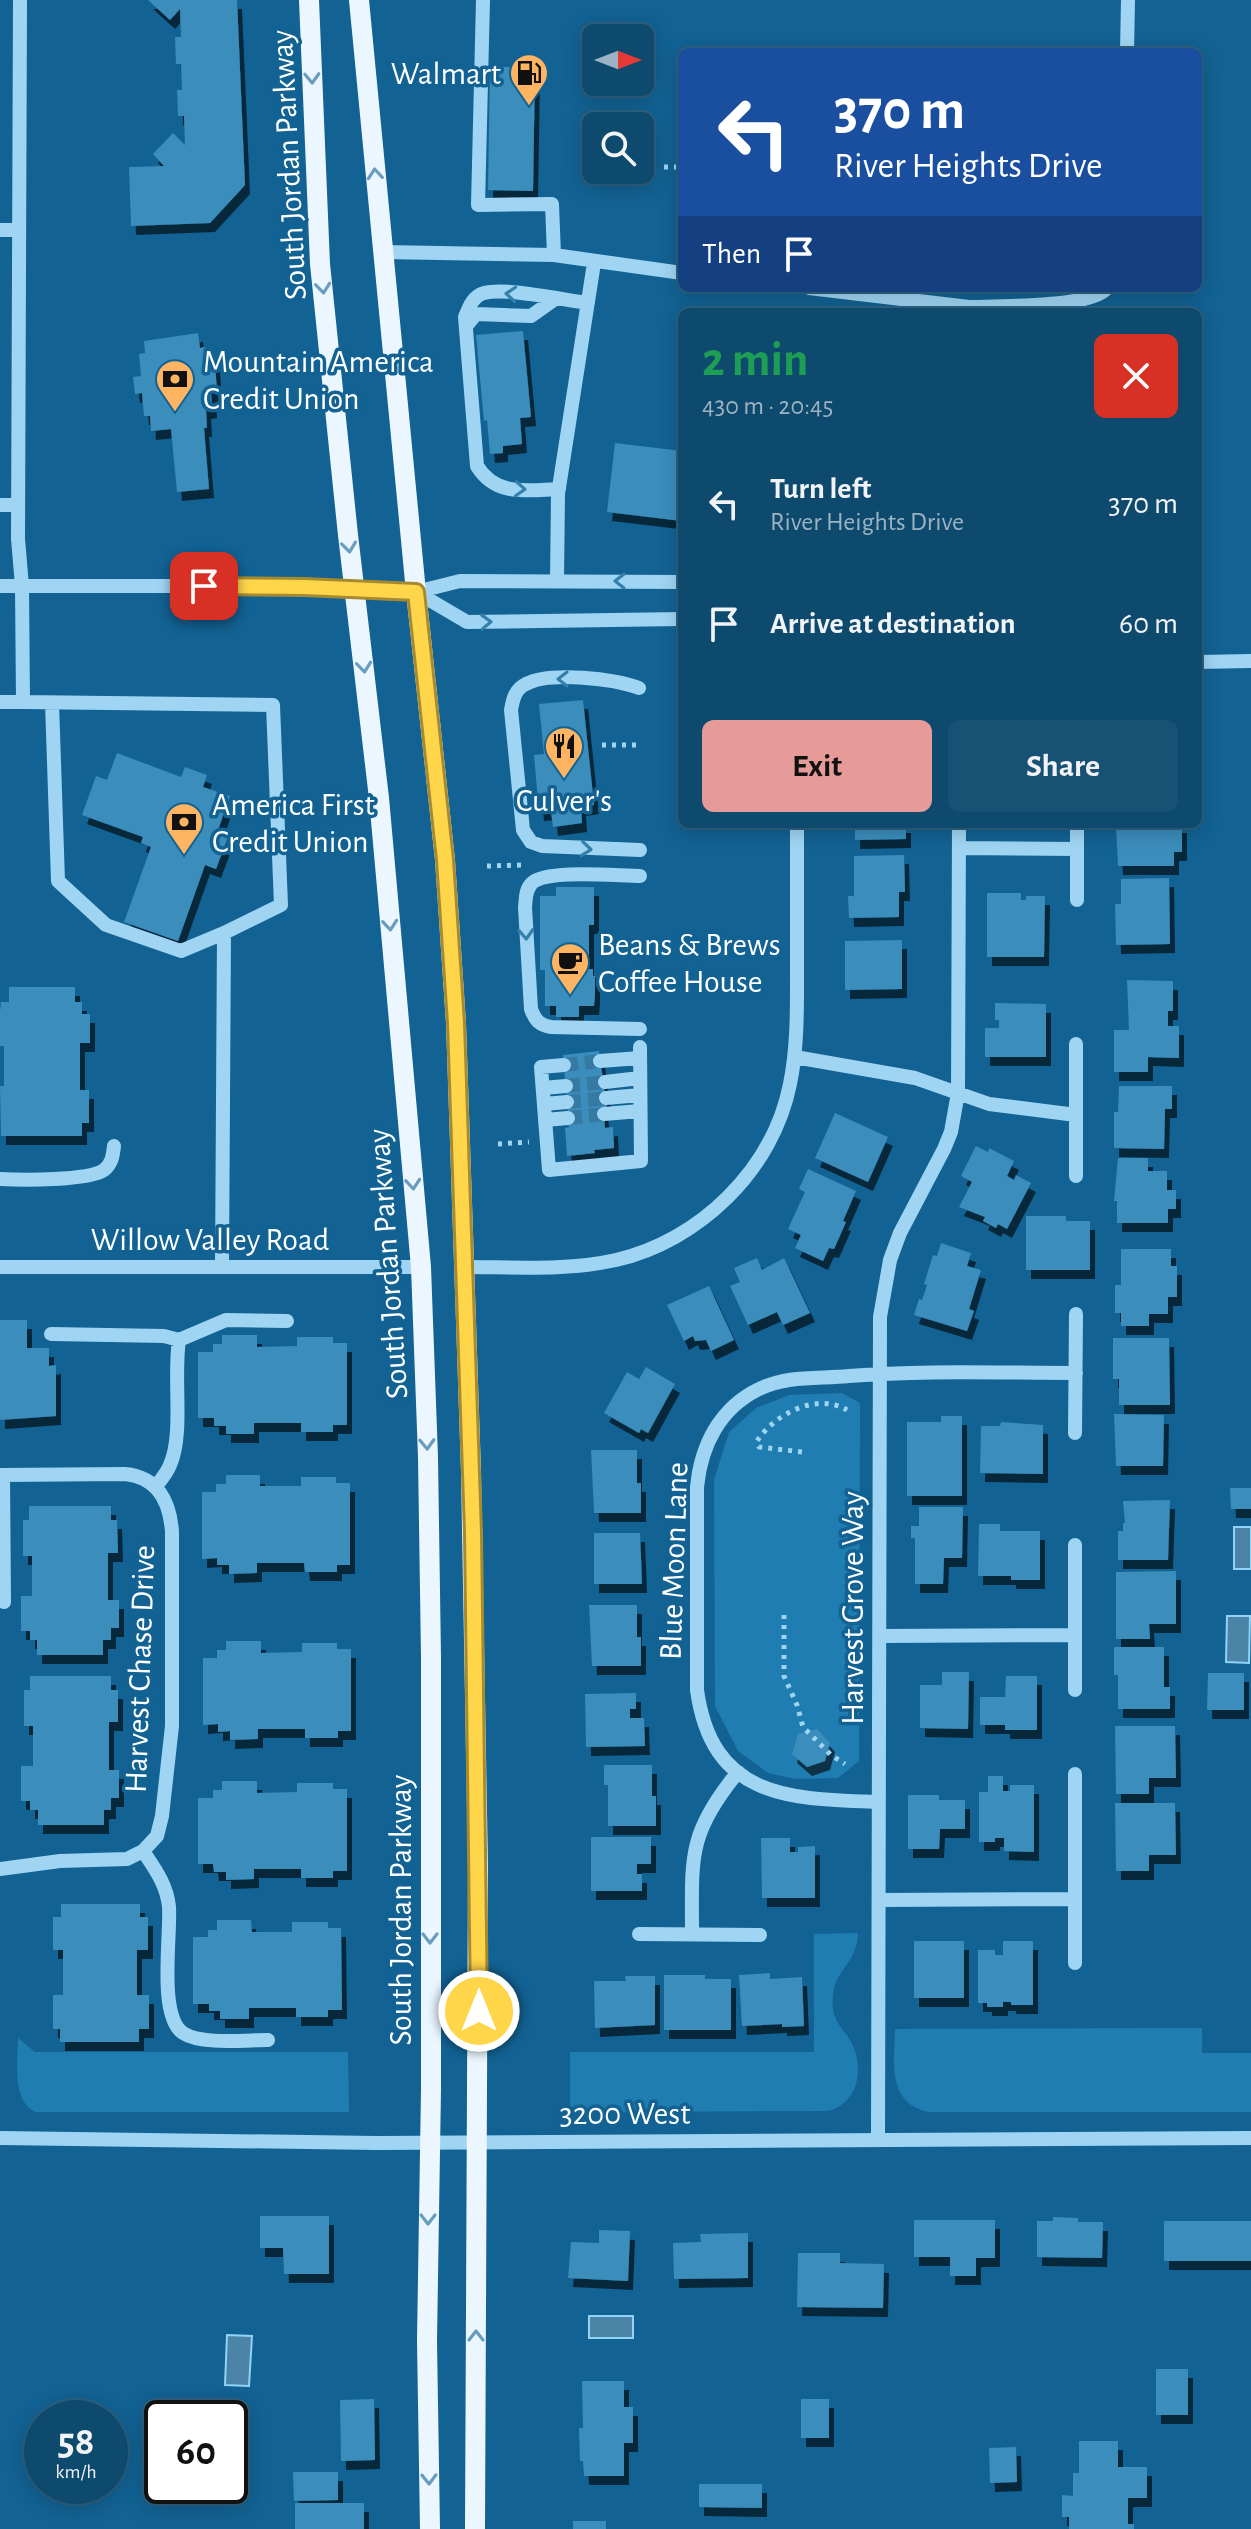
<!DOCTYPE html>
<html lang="en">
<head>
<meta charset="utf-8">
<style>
  body { margin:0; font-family:"Alegreya Sans",sans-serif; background:#175173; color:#f1f3f6; height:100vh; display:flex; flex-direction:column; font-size:30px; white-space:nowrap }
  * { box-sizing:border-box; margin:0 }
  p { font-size:26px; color:#9bb3c2 }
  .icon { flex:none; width:44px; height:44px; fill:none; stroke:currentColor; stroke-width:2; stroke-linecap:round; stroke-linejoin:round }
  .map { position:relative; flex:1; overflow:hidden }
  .side { position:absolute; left:678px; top:308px; width:524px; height:520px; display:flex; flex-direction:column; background:#0e4a6e; border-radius:12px; box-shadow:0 4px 20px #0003,0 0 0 2px #2e6281 }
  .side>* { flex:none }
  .guide { position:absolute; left:678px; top:48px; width:524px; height:244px; border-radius:12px; box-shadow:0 4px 20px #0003,0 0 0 2px #2e6281; background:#1a4fa0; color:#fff; overflow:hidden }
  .needle { width:52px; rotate:90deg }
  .fabs { position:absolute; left:582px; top:24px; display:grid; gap:16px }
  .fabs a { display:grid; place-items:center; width:72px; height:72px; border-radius:12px; background:#0e4a6e; box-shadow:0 4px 20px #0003,0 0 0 2px #2e6281; font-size:40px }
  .speed { position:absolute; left:24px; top:2400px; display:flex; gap:16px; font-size:40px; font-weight:700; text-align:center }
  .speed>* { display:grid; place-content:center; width:104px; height:104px; border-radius:50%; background:#0e4a6e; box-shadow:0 4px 20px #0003,0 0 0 2px #2e6281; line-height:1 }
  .speed small { font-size:20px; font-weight:400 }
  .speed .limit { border:4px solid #111; border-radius:12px; background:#fff; color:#111 }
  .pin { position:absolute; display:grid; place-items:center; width:68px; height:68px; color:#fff; margin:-34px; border-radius:16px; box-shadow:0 4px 12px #0006 }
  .me { position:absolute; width:88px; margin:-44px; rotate:0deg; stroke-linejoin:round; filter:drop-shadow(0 0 6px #0008) }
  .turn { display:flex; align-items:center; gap:28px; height:168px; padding:0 24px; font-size:36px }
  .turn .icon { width:104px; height:104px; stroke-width:2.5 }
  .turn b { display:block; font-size:56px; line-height:68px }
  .then { display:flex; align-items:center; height:76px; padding:0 24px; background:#0003; gap:16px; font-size:30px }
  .round { display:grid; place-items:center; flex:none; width:84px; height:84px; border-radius:12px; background:#175173 }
  .headline { display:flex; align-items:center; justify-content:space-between; height:136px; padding:0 24px }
  h1 { font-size:48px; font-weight:600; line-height:60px; color:#1e9e55 }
  .button { display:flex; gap:16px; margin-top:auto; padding:16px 24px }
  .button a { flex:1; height:92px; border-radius:12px; background:#e69b98; color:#111; font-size:32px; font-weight:600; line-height:92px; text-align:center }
  .button a+a { background:#175173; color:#f1f3f6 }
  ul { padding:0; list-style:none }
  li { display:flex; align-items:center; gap:24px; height:120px; padding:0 24px }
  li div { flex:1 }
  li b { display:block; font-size:30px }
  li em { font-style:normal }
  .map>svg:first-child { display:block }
  .green { fill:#207db1 }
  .water { fill:#4b84a6; stroke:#91d3f6; stroke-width:2 }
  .building { fill:#3a8dbc; filter:url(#shadow) }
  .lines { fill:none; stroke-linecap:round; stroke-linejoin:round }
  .minor-tunnel { stroke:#367aa3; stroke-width:14; stroke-dasharray:14 7; stroke-linecap:butt }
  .path { stroke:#9fd5f3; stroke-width:5; stroke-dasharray:4 6; stroke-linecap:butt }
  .minor { stroke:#9fd5f3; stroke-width:14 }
  .major { stroke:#ebf6ff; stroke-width:20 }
  .oneway { stroke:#699dbe }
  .oneway2 { stroke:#357fab }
  .route-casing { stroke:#a68a30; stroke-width:20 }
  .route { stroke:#ffd54a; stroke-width:14 }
  .labels { text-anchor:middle; stroke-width:7; stroke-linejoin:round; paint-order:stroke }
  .poi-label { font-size:32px; fill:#fff; stroke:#126293; text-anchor:start }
  .street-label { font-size:32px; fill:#fff; stroke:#126293 }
</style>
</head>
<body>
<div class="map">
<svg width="1251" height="2529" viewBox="0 0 1251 2529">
  <defs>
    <filter id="shadow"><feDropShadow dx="5" dy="9" stdDeviation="0" flood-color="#0009"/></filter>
  </defs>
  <rect width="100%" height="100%" fill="#126293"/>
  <!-- green -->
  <path class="green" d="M842,1393L860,1403L859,1761L838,1778L795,1779L768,1773L738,1751L715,1706L714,1480L729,1432L756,1408L789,1395Z
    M858,1933C857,1964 835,1969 833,1995C830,2027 847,2027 855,2051C863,2076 855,2104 828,2111L570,2112V2052H814V1934Z
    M1202,2028V2053H1251V2112H929C887,2104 894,2063 895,2029Z
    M18,2038L35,2052H348L349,2112H36C11,2102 18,2060 18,2038Z"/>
  <!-- water -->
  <path class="water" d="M1234,1527H1251V1569H1234Z
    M1227,1616H1250L1249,1663L1226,1662Z
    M589,2316H633V2338H589Z
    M227,2335L252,2336L249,2386L225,2385Z"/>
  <!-- building -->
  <path class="building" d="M148,0H237L245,185L210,223L131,226L129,167L164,166L153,154L173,133L185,145L184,116H178L177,90H182L181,64H176L175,37H181L180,9L170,20Z
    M490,67H535L533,191L488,190Z
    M523,331L531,417L520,418L522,444L503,446V453L490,454L487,420L484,421L476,335Z
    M198,333L200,348L205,347L207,364L215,363L217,392L211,393L212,409L206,410L207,428H204L209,489L177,492L171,429L151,431L150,416H144L142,393L135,394L133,377L141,376L139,354L145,353L144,341Z
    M615,443L682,451V521L607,512Z
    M583,700L594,805L581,807L582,823L553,827L551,811L539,812L534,755L544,754L539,704Z
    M117,753L181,777L185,767L207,775L203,787L230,796L217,833L228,837L216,869L205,865L178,941L124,922L151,847L141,843L143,837L82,815L96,776L107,780Z
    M855,824H906V839L855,840Z
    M1182,824V852H1174V866H1118L1116,825Z
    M904,855L905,892H899V917L849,918L848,896H854V856Z
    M1169,878L1170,944L1116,945L1115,904H1121V879Z
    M556,887H594V925H589V969H593V976H595V995L594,1006H579V1017H556V1006H545V970H540V896H556Z
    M987,893H1021V900H1026V896H1045L1044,957H987Z
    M902,940V989L845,990V941Z
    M1127,980L1173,981V1011H1168V1026H1179V1058L1148,1057V1072H1114V1030H1129Z
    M9,987H75V1002H82V1014H90V1043H80V1090H89V1123H82V1136H1L0,1086H4V1046H0V1011L1,1002H9Z
    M995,1003L1046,1004V1057H985V1028H999V1020H995Z
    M599,1051L607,1108H603L605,1128L613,1127L614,1148L594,1150L595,1153L567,1156L565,1128L569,1127L563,1055Z
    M1119,1086H1172V1109H1165L1164,1149L1114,1148V1112H1118Z
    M835,1113L888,1137L868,1182L815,1158Z
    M976,1146L988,1152L989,1148L1014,1161L1007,1176L1014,1180L1016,1175L1031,1183L1007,1229L998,1224L996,1228L983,1221L985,1217L959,1207L972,1182L961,1176Z
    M1118,1158H1148V1171H1167V1190H1176V1209H1168V1223H1117V1201H1114Z
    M808,1169L856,1191L843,1221L846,1222L834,1249L829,1248L823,1261L795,1248L801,1235L788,1229L805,1192L799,1189Z
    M1026,1216H1066V1221H1090V1270H1026Z
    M941,1243L971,1253L967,1266L981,1270L969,1309L974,1311L967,1331L914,1315L919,1299L922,1300L927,1285L924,1284L933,1255L937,1256Z
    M1121,1249H1171V1266H1177V1297H1168V1314H1149V1326H1121V1313H1115V1285H1121Z
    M757,1258L762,1270L784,1258L810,1313L783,1325L777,1312L748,1325L730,1286L740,1282L734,1268Z
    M709,1286L734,1340L711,1351L706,1340L695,1341L693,1336L684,1341L667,1305Z
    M0,1320H27V1348H49V1366L56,1365V1416L0,1420Z
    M222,1335H257V1347L297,1346V1337H333V1343H347V1425H333V1432H301V1423H254V1434H226V1426H214V1418H198V1352H213V1344H222Z
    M1113,1338H1169L1170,1405H1119V1379H1113Z
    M646,1367L675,1384L648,1433L641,1429L639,1433L604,1413L627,1372L639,1379Z
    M1114,1414L1164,1415L1163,1466H1116Z
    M941,1416H962V1496H907V1422H941Z
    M1001,1422L1043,1425V1474L980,1473L981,1426H1000Z
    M591,1450H637V1483H641V1513H594Z
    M226,1475H260V1486H301V1477H336V1483H350V1565H337V1572H305L304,1563H257V1573L229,1574V1565H217V1558L202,1559V1492H216V1484H226Z
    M1230,1488H1251V1509H1231Z
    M1170,1500L1168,1560H1118V1531H1123V1523H1125L1123,1501Z
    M29,1506H111V1520H117L118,1553H108V1600H119V1628H111V1640H103V1655H37V1640H30V1631H21V1596H32V1556H23V1520H29Z
    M919,1507H963L962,1558H944L943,1584H915V1538H911V1526H919Z
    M979,1524H1000V1531H1040V1580H1011V1576H978Z
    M594,1533H640L642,1584H594Z
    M1176,1571V1624H1149L1150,1639H1116V1572Z
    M589,1605H637V1637H641V1666H592Z
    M226,1641H261V1653L302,1652V1643H337V1649H351V1731H338V1738H305V1729H258V1739L230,1740V1731L218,1732V1724L203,1725V1658H217V1650H226Z
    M1114,1647H1164V1687H1170V1709H1118V1675H1114Z
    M942,1672H969L968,1729L920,1728V1685H942Z
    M1208,1673H1244V1710H1207Z
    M30,1676H111V1690H118V1722H109V1770H119V1798H111V1810H104V1825H38V1810H30V1801H21V1766H33V1726H24V1690H30Z
    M1006,1676H1037V1730H1005V1725H980V1697H1005Z
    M636,1693V1709H630V1718H644L645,1746L586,1747L585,1694Z
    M1115,1726H1175L1176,1778H1149V1794H1116Z
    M817,1729L830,1743L825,1761L807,1767L792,1754L798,1734Z
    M604,1765H652V1796H656V1826H608V1785H604Z
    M988,1776H1003V1791H1010V1785H1034V1852L1004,1851V1838H995V1842H979V1792H988Z
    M222,1781H257V1793L297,1792V1783H333V1789H347V1871H333V1878H301V1869H254V1879L226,1880V1872H214L213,1864H198V1798H213V1790H222Z
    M908,1795H939V1800H965V1829H940L939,1849H908Z
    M1115,1803H1175L1176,1855H1149V1871H1116Z
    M591,1837H651V1864H637V1874H642V1891H591Z
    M761,1838H790V1852H798V1847L815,1846V1898H762Z
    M61,1904H140V1917H148V1950H137V1995H149V2029H139V2042H60V2029H53V1995H63V1950H53V1917H61Z
    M217,1920H251L252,1932H292V1922H328V1928H341L342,2010H328V2017H296V2008H249V2019H220V2011H209V2004H193V1937H208V1930H217Z
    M914,1941H964V1998H914Z
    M1003,1941H1033V2005H1011V2002H1003V2007H987V2003H978V1950H995V1955H1003Z
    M770,1973V1979L802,1977L804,2026L782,2027V2024L742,2026L739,1975Z
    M664,1975H705V1979H731V2030H664Z
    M625,1976H655V2025L595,2028L594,1981H626Z
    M260,2216H329V2274H284L283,2248H260Z
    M1053,2217L1078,2218V2222H1103L1102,2258L1037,2257V2221H1053Z
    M914,2220H995V2258H976V2276H950V2257H914Z
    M1164,2221H1251V2261H1164Z
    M599,2230L630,2231L628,2281L568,2278L571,2242L599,2243Z
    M748,2233V2278L674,2279L673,2243L701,2242L700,2234Z
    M798,2253H840V2263L884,2264L883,2308L797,2307Z
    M1156,2369H1188V2415H1156Z
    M582,2381H624V2407H633V2443H624V2476H584L583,2461H580L579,2428H583Z
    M374,2399L375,2460L341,2461L340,2400Z
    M801,2399H829V2438H801Z
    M1079,2441H1118V2467H1147V2498H1128V2524H1134V2529H1069V2517H1062V2495L1073,2496V2473H1079Z
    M1016,2447L1017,2482L990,2483L989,2448Z
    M293,2472H338V2500L294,2501Z
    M699,2484H762V2508L699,2507Z
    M295,2503H364V2529H295Z
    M573,2521H606V2529H573Z"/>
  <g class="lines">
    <!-- minor-tunnel -->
    <path class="minor-tunnel" d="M564,1065L600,1061
      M566,1086L605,1082
      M567,1102L606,1098
      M568,1118L604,1114"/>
    <!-- path -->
    <path class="path" d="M664,167H682
      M602,745H639
      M487,866L522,865
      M602,948L640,947
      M498,1144L529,1142
      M802,1452L759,1447L757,1441C775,1414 816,1392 847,1410
      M784,1615V1676L797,1705L803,1727L831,1755L845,1764"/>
    <!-- minor -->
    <path class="minor" d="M20,0L18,539L22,586L23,702L273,705L281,905L224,933L222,1267
      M483,0L478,205L552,204L554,255
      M1127,52L1128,0
      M0,230H19
      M382,252L554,255L682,273
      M809,288L969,307
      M969,312V307C996,306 1093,308 1107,288
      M467,325L476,314L531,316L555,299
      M559,489C527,490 496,497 477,466L465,317C469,307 473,296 484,293C506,287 563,300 588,303
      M0,505H18
      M557,580L558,494L594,263
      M0,586H294L416,592L460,581L682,582
      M416,592L467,622L682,619
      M1198,662L1251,661
      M639,688C615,679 550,671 526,684C515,689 513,699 511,710L523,830L531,842L542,846L640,850
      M0,702H23
      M52,703L58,881L106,925L181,951L224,933
      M959,848L1077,849
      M640,876C617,876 547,869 532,883C525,890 526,899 525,907L531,1009C535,1020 539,1025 551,1027L640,1029
      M1077,900V824
      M1076,1044V1176
      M795,1057L915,1078L989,1104L1076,1115
      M600,1061L640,1058
      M564,1065L541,1067L549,1170L641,1161L640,1047
      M605,1082L640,1078
      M543,1088L566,1086
      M606,1098L640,1095
      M544,1104L567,1102
      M604,1114L640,1111
      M545,1120L568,1118
      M0,1179C21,1180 88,1181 104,1170C112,1164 113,1155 114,1146
      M0,1267H421
      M464,1267C514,1267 567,1271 616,1260C699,1241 773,1170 790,1084C798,1045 797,1004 797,964C797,917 797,871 797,824
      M51,1334L164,1336L179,1340
      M1075,1433L1076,1314
      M0,1475L125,1474C158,1477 170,1502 172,1532V1726L162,1816L157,1836L143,1851L127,1859L60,1861L0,1869
      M3,1475L4,1602
      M156,1486C161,1480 167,1473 170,1465C184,1434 173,1377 179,1340L226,1320L287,1321
      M1075,1545V1690
      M880,1636L1075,1635
      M1075,1774V1963
      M879,1802C790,1799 712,1799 697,1690V1487C701,1445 720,1408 759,1389C788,1375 818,1379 849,1376C924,1370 1000,1373 1076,1373
      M143,1851C155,1869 167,1885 169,1907C171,1936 158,2016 183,2033C201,2045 246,2040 268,2040
      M879,1900L1075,1899
      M639,1934L760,1935
      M692,1934C692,1858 687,1834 738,1772
      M0,2138L377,2143L1251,2138
      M878,2139L880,1317L890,1260L900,1233L944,1149L951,1132L958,1093L959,824"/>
    <!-- major -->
    <path class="major" d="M309,0L320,264L348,535L379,798L421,1267L428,1457L431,1658V2089L427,2341L430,2529
      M359,0L416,592L445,860L456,1023L471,1471L478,1867L475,2529"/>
  </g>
  <!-- one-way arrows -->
  <defs><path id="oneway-chevron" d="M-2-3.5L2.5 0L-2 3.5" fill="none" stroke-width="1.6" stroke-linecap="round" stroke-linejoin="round" transform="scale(2)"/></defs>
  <g class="oneway">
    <use href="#oneway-chevron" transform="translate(312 78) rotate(88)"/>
    <use href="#oneway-chevron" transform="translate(375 174) rotate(-95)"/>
    <use href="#oneway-chevron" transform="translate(323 288) rotate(84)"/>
    <use href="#oneway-chevron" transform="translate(349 547) rotate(83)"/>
    <use href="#oneway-chevron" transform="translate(364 667) rotate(84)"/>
    <use href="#oneway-chevron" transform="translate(390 925) rotate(85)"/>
    <use href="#oneway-chevron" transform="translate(413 1184) rotate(85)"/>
    <use href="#oneway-chevron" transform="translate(427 1444) rotate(88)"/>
    <use href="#oneway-chevron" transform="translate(430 1938) rotate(90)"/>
    <use href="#oneway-chevron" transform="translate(428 2219) rotate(90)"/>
    <use href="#oneway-chevron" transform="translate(476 2336) rotate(-90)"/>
    <use href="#oneway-chevron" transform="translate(429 2479) rotate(89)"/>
  </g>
  <g class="oneway2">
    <use href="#oneway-chevron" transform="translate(511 294) rotate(-176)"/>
    <use href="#oneway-chevron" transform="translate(520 489) rotate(3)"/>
    <use href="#oneway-chevron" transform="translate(620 581) rotate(-179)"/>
    <use href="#oneway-chevron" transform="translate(486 622) rotate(-2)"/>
    <use href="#oneway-chevron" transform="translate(563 679) rotate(-180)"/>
    <use href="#oneway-chevron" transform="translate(586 849) rotate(6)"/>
    <use href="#oneway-chevron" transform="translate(526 934) rotate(87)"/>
  </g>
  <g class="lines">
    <!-- route casing -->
    <g class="route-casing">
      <path id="route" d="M204,586L305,587L416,592L445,860L456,1023L473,1533L479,2011"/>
    </g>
    <!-- route -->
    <use href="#route" class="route"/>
  </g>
  <!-- icons -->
  <defs>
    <g id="fuel-pin" transform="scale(2)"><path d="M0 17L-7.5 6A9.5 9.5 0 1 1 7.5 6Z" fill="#ffb461" stroke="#126293"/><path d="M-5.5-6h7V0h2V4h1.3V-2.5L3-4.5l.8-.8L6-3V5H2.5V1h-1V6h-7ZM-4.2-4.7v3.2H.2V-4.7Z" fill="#111"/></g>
    <g id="bank-pin" transform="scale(2)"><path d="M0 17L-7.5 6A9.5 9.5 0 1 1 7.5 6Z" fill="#ffb461" stroke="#126293"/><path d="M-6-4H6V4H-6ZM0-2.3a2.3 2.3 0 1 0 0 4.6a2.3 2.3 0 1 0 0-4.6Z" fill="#111"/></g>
    <g id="restaurant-pin" transform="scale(2)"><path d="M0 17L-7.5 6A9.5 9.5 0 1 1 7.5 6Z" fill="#ffb461" stroke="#126293"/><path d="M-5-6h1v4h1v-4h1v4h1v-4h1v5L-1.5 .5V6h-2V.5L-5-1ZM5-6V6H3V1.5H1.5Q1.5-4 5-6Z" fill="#111"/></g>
    <g id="cafe-pin" transform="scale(2)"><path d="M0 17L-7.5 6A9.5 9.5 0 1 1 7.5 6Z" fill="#ffb461" stroke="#126293"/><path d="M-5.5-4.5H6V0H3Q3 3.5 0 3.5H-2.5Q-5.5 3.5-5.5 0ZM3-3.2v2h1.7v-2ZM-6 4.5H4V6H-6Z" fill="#111"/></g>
  </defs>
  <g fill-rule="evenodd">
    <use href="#fuel-pin" x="529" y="73"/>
    <use href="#bank-pin" x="175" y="379"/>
    <use href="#restaurant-pin" x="564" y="746"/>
    <use href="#bank-pin" x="184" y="822"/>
    <use href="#cafe-pin" x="570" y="962"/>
  </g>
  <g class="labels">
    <!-- poi labels -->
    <g class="poi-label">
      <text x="501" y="84" text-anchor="end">Walmart</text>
      <text x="203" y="372">Mountain America<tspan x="203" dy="37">Credit Union</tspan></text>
      <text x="564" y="811" text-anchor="middle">Culver's</text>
      <text x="212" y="815">America First<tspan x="212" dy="37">Credit Union</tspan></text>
      <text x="598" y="955">Beans &amp; Brews<tspan x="598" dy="37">Coffee House</tspan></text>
    </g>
    <!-- street labels -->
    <g class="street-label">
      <text transform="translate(288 165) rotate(-93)" y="11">South Jordan Parkway</text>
      <text x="210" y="1250">Willow Valley Road</text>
      <text transform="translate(387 1264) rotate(-94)" y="11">South Jordan Parkway</text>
      <text transform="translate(673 1561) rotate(-88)" y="11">Blue Moon Lane</text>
      <text transform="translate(852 1608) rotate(-90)" y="11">Harvest Grove Way</text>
      <text transform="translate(139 1669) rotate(-88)" y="11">Harvest Chase Drive</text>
      <text transform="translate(400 1910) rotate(-90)" y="11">South Jordan Parkway</text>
      <text x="625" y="2124">3200 West</text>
    </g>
  </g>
</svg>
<div class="fabs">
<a><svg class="needle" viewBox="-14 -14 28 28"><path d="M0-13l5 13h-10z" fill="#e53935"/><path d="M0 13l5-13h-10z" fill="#9bb3c2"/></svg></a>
<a><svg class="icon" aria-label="search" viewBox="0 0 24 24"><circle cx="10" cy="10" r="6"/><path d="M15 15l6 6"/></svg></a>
</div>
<div class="speed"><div>58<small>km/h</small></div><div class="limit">60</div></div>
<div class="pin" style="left:204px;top:586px;background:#d93025"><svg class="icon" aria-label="arrive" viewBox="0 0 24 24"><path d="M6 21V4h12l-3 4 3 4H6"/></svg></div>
<svg class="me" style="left:479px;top:2011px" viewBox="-20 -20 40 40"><circle r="17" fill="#ffd54a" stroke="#fff" stroke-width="3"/><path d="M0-11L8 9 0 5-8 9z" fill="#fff"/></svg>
<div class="guide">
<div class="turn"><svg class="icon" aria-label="left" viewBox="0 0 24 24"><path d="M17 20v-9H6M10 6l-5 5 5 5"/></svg><div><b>370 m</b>River Heights Drive</div></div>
<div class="then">Then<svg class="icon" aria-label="arrive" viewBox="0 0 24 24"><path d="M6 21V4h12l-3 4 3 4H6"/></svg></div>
</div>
<section class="side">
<div class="headline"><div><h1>2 min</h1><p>430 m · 20:45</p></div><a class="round" style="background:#d93025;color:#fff"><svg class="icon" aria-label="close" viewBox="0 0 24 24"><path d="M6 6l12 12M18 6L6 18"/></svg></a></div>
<ul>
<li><svg class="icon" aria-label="left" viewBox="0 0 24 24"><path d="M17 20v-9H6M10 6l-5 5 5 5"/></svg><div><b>Turn left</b><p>River Heights Drive</p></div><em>370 m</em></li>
<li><svg class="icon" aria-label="arrive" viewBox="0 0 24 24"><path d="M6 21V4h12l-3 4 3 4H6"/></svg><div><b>Arrive at destination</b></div><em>60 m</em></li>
</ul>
<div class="button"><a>Exit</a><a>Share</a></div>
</section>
</div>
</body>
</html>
